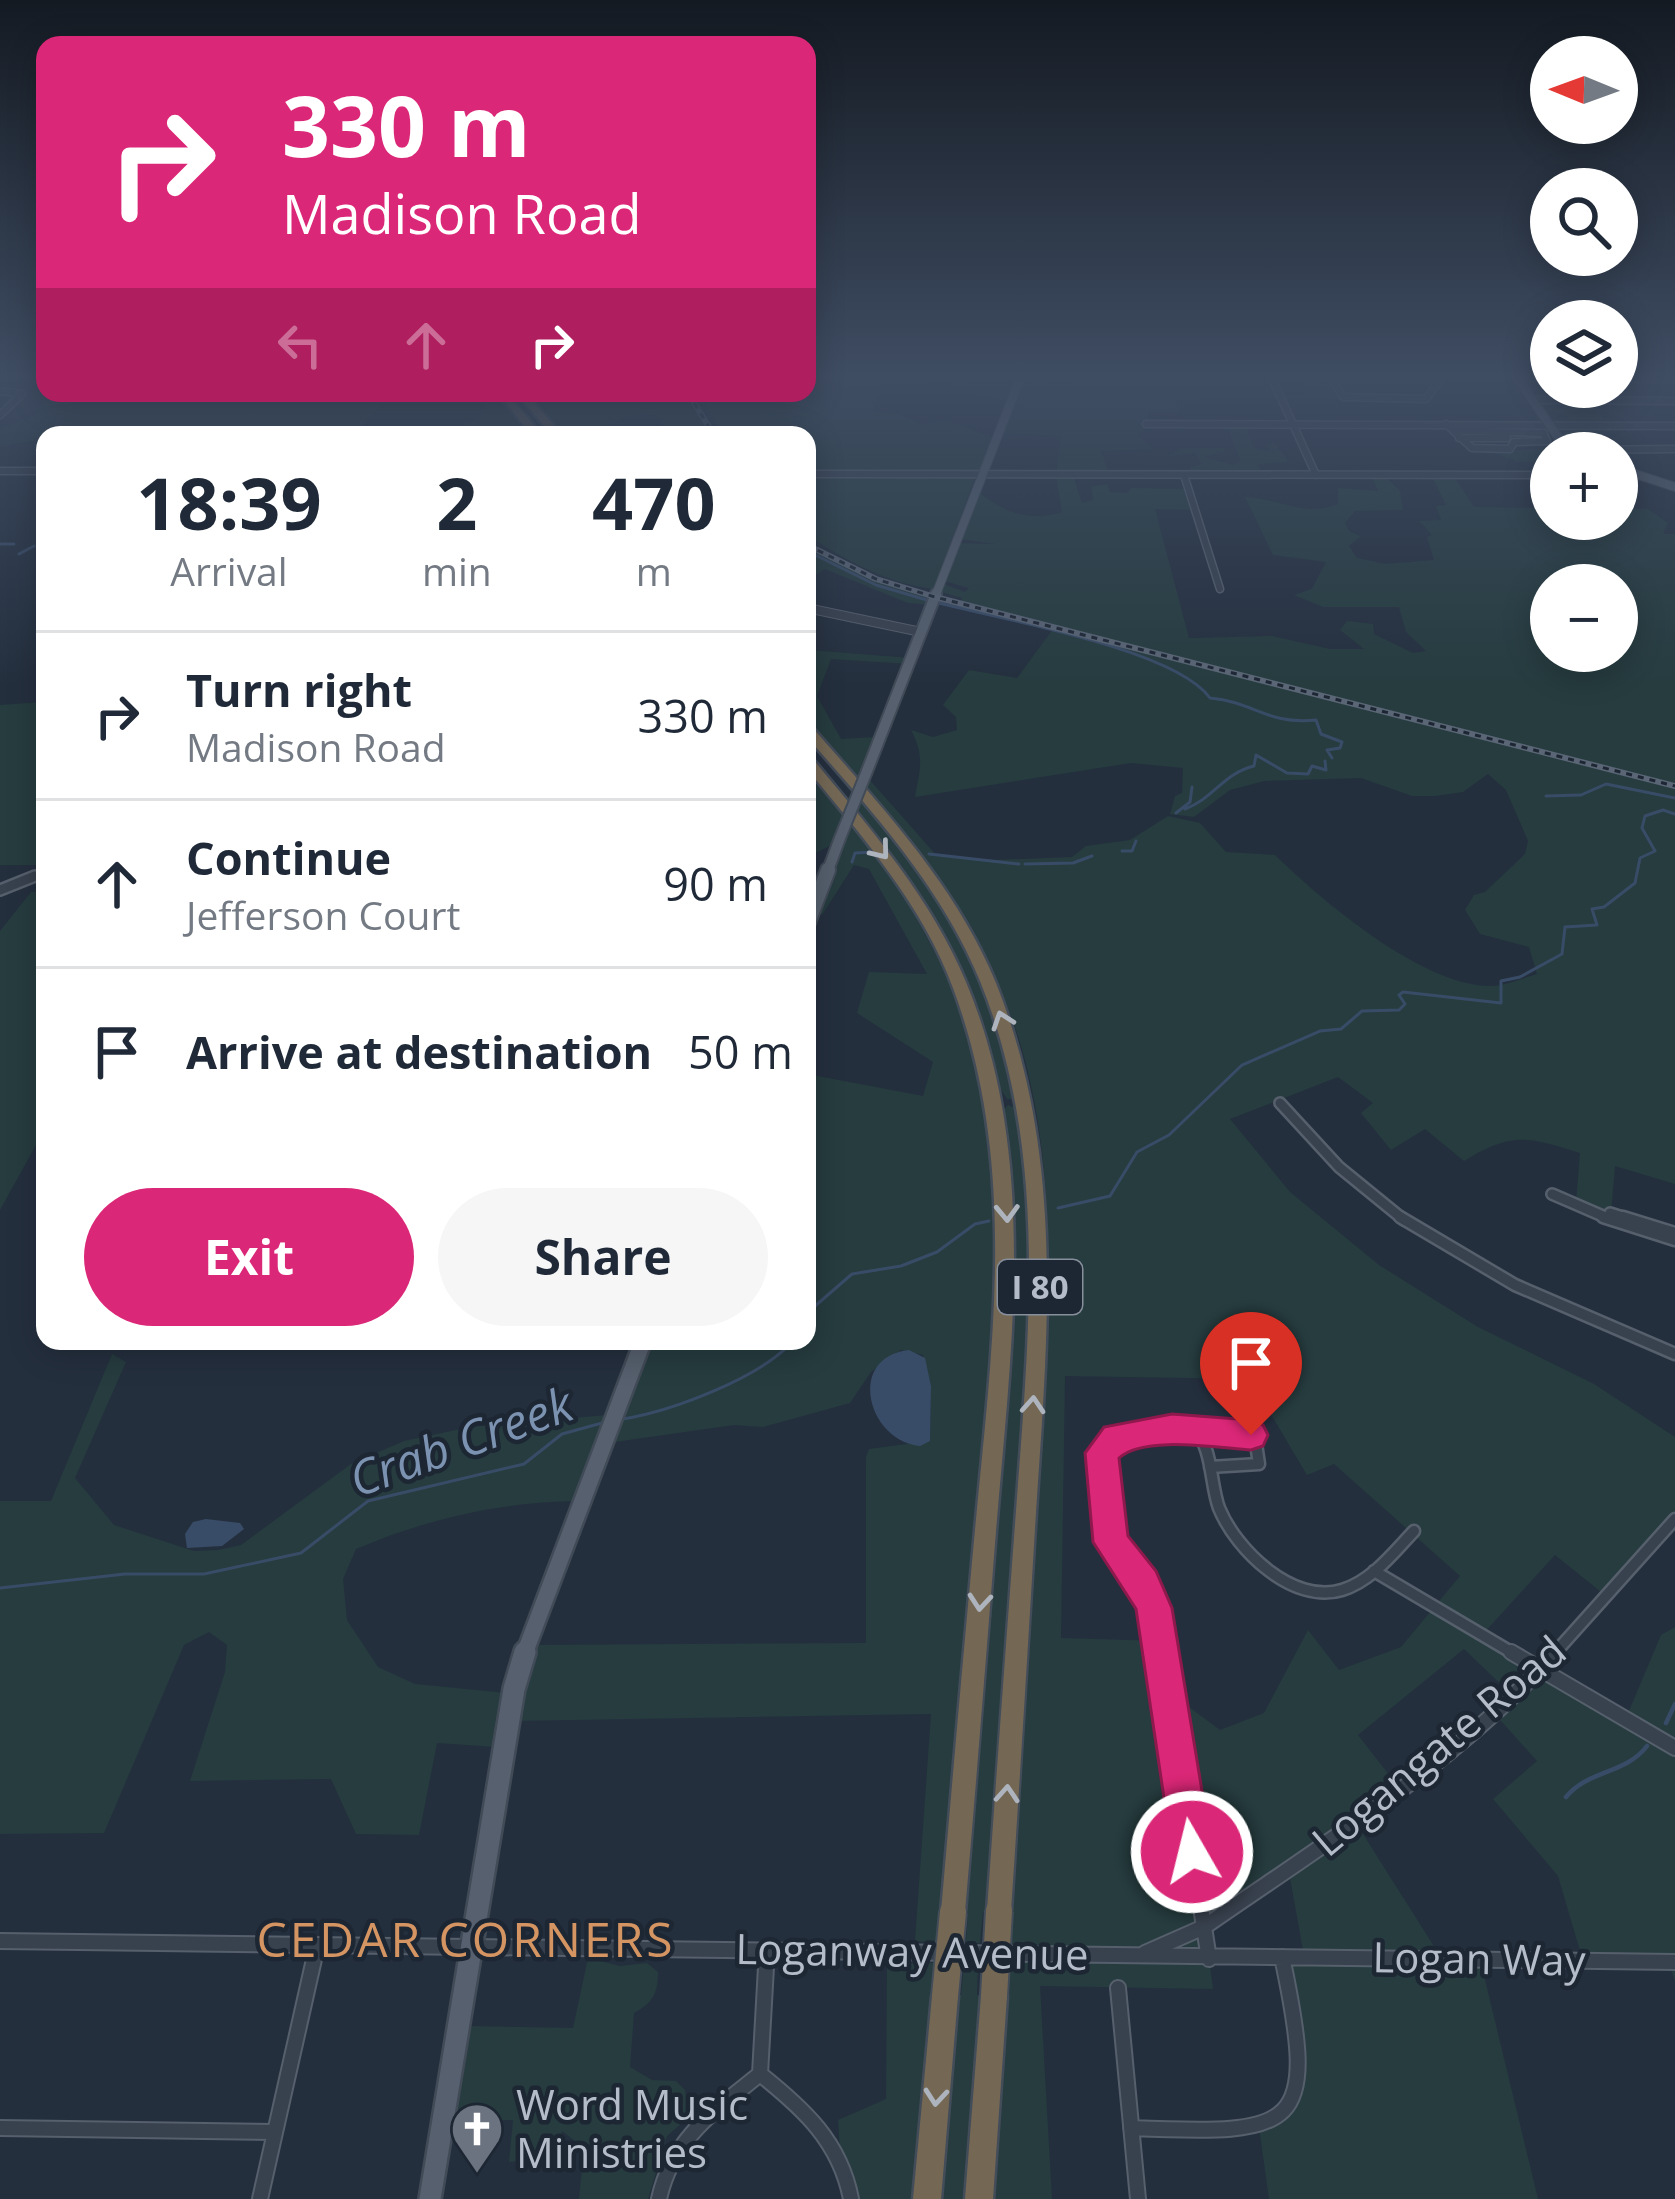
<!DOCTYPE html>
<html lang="en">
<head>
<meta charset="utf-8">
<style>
  body { margin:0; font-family:"Open Sans",sans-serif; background:#f6f6f7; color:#1f2937; height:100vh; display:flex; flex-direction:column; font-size:45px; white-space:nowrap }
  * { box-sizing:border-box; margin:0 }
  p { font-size:39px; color:#747a83 }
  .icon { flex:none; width:66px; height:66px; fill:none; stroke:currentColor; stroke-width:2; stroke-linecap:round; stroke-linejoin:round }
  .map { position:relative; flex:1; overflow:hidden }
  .sheet { position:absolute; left:36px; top:426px; width:780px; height:924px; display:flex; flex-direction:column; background:#fff; border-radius:24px; box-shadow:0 6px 30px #0003 }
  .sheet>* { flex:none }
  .banner { position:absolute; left:36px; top:36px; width:780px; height:366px; border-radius:24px; box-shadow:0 6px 30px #0003; background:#db2777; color:#fff; overflow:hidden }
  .needle { width:78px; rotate:271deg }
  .fabs { position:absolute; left:1530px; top:36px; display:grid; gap:24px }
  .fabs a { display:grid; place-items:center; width:108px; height:108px; border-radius:50%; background:#fff; box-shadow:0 6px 30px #0003; font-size:60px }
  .pin { position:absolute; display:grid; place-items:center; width:102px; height:102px; color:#fff; margin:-123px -51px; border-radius:50% 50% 50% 0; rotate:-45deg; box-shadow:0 0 12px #0007 }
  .pin .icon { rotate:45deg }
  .me { position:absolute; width:132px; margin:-66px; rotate:352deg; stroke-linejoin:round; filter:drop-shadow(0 0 9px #0008) }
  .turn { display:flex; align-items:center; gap:42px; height:252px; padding:0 48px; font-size:54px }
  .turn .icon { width:156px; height:156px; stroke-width:2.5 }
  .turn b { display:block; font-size:84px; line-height:102px }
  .lanes { display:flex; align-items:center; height:114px; padding:0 48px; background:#0003; justify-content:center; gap:60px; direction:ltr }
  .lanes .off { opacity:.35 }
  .eta { display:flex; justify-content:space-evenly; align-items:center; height:204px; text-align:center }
  .eta b { font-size:72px; font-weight:700; line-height:84px }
  .cta { display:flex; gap:24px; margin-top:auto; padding:24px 48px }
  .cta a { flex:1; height:138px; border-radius:72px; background:#db2777; color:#fff; font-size:48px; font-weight:700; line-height:138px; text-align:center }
  .cta a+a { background:#f6f6f7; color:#1f2937 }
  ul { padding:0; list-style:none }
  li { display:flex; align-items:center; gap:36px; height:168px; padding:0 48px; border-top:3px solid #e0e1e3 }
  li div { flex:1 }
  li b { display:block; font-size:45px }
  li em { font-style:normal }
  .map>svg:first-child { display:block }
  .green { fill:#263c3f; fill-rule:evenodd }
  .water { fill:#394c67 }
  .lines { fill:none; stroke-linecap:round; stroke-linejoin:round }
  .stream-far1 { stroke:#394c67; stroke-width:3 }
  .stream { stroke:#394c67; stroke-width:4.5 }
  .minor-far4-casing { stroke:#565f6c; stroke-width:9 }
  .minor-far3-casing { stroke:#565f6c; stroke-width:10 }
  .minor-far2-casing { stroke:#565f6c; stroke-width:14 }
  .minor-far1-casing { stroke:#565f6c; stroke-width:15 }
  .minor-casing { stroke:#565f6c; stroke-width:18 }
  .major-far4-casing { stroke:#414a57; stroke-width:10 }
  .major-far3-casing { stroke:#414a57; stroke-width:14 }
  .major-far2-casing { stroke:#414a57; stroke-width:18 }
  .major-far1-casing { stroke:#414a57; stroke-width:21 }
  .major-casing { stroke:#414a57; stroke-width:26 }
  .highway-casing { stroke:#434c59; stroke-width:5 }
  .minor-far4 { stroke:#38414e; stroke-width:6 }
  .minor-far3 { stroke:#38414e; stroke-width:8 }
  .minor-far2 { stroke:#38414e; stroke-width:9 }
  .minor-far1 { stroke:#38414e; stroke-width:10 }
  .minor { stroke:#38414e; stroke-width:14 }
  .major-far4 { stroke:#56606e; stroke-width:8 }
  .major-far3 { stroke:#56606e; stroke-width:10 }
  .major-far2 { stroke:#56606e; stroke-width:14 }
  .major-far1 { stroke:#56606e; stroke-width:16 }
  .major { stroke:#56606e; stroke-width:21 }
  .highway { fill:#746855; fill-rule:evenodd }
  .rail-casing { stroke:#5a6575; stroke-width:6 }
  .rail { stroke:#1d2633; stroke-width:3; stroke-dasharray:6; stroke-linecap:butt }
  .major-bridge-casing { stroke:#414a57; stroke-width:14; stroke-linecap:butt }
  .highway-bridge-casing { stroke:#434c59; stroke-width:30; stroke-linecap:butt }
  .major-bridge { stroke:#56606e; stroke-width:10 }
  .highway-bridge { stroke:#746855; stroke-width:26 }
  .oneway { stroke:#aeb4bd }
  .route { fill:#db2777; stroke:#8e194d; stroke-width:3 }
  .labels { text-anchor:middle; stroke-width:9; stroke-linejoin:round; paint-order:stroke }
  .shield { fill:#1d2633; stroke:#878f9c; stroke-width:3 }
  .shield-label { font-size:33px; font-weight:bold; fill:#b4bcc9 }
  .near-street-label { font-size:42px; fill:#b4bcc9; stroke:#1d2633 }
  .near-poi-label { font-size:42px; fill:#b4bcc9; stroke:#1d2633; text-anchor:start }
  .near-water-label { font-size:48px; font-style:italic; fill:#7c92b1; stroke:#1d2633 }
  .near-neighbourhood-label { font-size:48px; letter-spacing:3px; fill:#d59563; stroke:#1d2633 }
</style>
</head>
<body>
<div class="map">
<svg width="1675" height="2199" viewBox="0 0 1675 2199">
  <rect width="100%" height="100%" fill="#242f3e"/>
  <!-- green -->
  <path class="green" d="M807,376L909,380V376L1016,385L1025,376H1048L1050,382H1069L1072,376H1271L1279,395L1306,394L1300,376H1328L1340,397L1367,399L1177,400L1180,412L1147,413L1150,424L1138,435L1153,449L1101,451L1109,475H1073L1082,503L1093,500L1091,487L1107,484L1110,492L1127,493L1131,488L1189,489L1195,510L1155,509L1189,638L1272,636L1330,649H1364L1340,630L1347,621L1373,624L1374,634L1413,653L1426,651L1406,632L1399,607H1323L1294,595L1312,589L1326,562L1273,555L1245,497C1277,498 1306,518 1338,504V488L1378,491L1371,475H1384L1400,491L1403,510L1355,511L1345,523L1350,532L1361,536L1349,546L1357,558L1385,564L1434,560L1427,537L1432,535L1419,521L1441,520L1436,506L1446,505L1431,475H1453L1474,507L1551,508V519H1617V509H1648L1668,523L1663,534H1675V786L1264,682L1675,789V1184L1615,1166L1611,1213L1576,1202L1580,1153C1528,1137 1513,1131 1464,1161L1425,1129L1391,1150L1361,1113L1373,1103L1338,1077L1230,1119L1290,1192L1379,1265L1478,1327L1594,1384L1675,1437V1524L1606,1596L1555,1555L1483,1634L1626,1718L1661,1635L1675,1627V1981L1668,1962L1583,1961L1558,1876L1493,1799L1537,1761L1493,1712L1512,1695L1464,1649L1358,1735L1400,1789L1356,1823L1442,1959H1480L1538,2199H1269L1259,2127L1295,2090L1282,1957L1304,1956L1289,1872L1205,1927L1213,1989L1040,1986L1052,2199H991L1047,1311C1052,1202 1042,1059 986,962C950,902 904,846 864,789L868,778L937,856L993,860L1072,857L1086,846L1130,840L1168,816L1200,823L1226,852L1275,855C1322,901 1424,987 1491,986C1505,986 1523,978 1537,974L1529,947L1480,934L1465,910L1474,895L1485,892L1525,854L1528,841L1506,790L1488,774L1463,792L1435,796H1412L1361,778L1264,781L1230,790L1194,817L1170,814L1175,796L1182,793L1183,768L1131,763L915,797C920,770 925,756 911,730L933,737L957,730L956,717L943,705L969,670L1017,678L1053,629L961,604L962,598L941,592L944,584L965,592L969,588L944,581L959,543L995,544L960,539L979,492C1004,513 1030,522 1062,512L1056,475L1061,436L998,433L1010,403L973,391H951L948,383L883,386L873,411L901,415L923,425C954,415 968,431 997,438L982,475H976L934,589C888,584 845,560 807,535V435L722,433L698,393H807ZM1551,585H1617V651H1551ZM1065,1376L1250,1379L1307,1475L1334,1464L1460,1576L1401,1647L1339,1670L1308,1630L1264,1713L1220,1730L1169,1692L1160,1641L1061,1638Z
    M53,393H362L359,399L381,404L355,435H45V439L0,446V429L33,416Z
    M484,393H498L532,435H461L464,423L479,419L488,399Z
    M526,393H685L707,429L654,427L667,423C642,401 614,424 590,433C584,436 571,435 561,435Z
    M1583,401L1604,418L1589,430L1590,439L1602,449L1551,453V464L1515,461L1492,452L1569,447L1555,433L1579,431L1563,413L1545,410L1566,407L1558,402L1576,409Z
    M1227,425H1246L1254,448L1269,451L1268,444L1274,443L1289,462L1258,464L1261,473L1191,472L1190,468L1202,464L1195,453L1168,456L1183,448H1224L1225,452L1203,457L1233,465L1241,461Z
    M807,547L874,580L934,599L932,605L908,603L825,569L807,580Z
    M809,650L911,658L909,664L831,659L817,696L841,739L875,737L858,782L807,722Z
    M45,702V865H0V705Z
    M807,774L845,817L834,844L811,855L807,868Z
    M861,797L948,911L998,1016L1019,1099H1007L1001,1090L972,1004L855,813Z
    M850,824L891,871L956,992L986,1091L1000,1260L939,1943L915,1941L931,1714L513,1721L532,1645L866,1643V1457L869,1449L930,1441L931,1386L923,1355L901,1350L871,1372L850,1403L763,1427L734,1425L608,1443L648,1341H807V1074L923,1096L933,1062L857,1013L869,972L927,974L869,869L854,865L822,915L818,914Z
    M31,892H45V1129L0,1210V931Z
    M1008,1105L1018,1109L1036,1247L991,1912H983L980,1943H966L968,1913L959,1912L1013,1257L1011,1174L1002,1112Z
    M112,1354L126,1362L75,1478L114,1525L194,1551L218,1550L241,1545L351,1464L404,1441L470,1427L607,1415L572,1501C496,1503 427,1519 356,1549L343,1579L347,1620L378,1667L415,1684L506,1693L496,1747L437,1743L419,1835L356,1834L331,1779L190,1781L225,1672L227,1645L209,1632L184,1645L104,1833L0,1834V1501H51Z
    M588,1958L620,1966L647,1963L658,1972C658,1993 653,2003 634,2013L630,2067L652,2080L676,2081L685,2090L688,2118L667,2136L648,2199H579L584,2148L562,2131L559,2148C539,2150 530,2162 509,2162L513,2120L450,2121L464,2026L573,2028Z
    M887,1963H937L915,2199H854L840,2151L838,2120L886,2099Z
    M964,1963H978L977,1995L986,1996L971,2199H936L952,1996L961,1995Z"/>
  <!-- water -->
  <path class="water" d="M909,1350L925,1358L931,1386L930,1441L920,1446C867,1441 846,1357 909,1350Z
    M206,1519L240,1523L244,1529L222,1546L187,1548L185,1534L193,1522Z"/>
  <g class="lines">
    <!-- stream-far1 -->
    <path class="stream-far1" d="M0,544H14
      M807,551L876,585L927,600
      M19,554L34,546
      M939,603C1001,619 1175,649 1210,698C1255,702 1266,725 1316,720L1321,734L1342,742L1340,748L1327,750L1332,758
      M1546,796L1581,795L1606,784L1675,798
      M1185,809C1213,799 1224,773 1254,766L1256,755L1287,773L1308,774L1312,766L1326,770L1325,761
      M1176,813L1190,802L1192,787
      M1122,851H1132L1136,841
      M929,854L1019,864
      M852,862L855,853L874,852
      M1025,864L1073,863L1092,856
      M1058,1208L1110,1196L1137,1152L1169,1135L1242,1065L1320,1031L1341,1029L1362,1011L1399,1010L1405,1004L1399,995L1403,992L1501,1003V981L1520,977L1562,954L1565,927L1597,925L1592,909L1604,907L1635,883L1640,858L1655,851L1642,828L1645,816L1663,810L1675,814
      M807,1313L852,1274L901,1266L937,1252L975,1224L989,1221
      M623,1419C672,1411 760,1378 793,1341
      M0,1588L125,1574H204L301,1553L368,1501L524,1464L562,1434L602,1423"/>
    <!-- stream -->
    <path class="stream" d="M1666,1723L1675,1704
      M1566,1797C1588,1770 1626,1774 1647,1746"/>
    <!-- minor-far4 casing -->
    <g class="minor-far4-casing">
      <path id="minor-far4" d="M1271,376L1316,475
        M1330,376L1343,397L1426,399L1443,376
        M1331,378L1441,379
        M1518,378H1551
        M1617,379H1675
        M0,391L22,394L0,415
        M1532,400L1675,401
        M1146,424L1675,426
        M1446,424L1472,448L1510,449L1514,442L1547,441L1543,433
        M1454,431L1544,433
        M1459,438H1507
        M1575,450L1675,449
        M0,471H45
        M807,474L1551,475
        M1184,475L1220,589"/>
    </g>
    <!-- minor-far3 casing -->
    <g class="minor-far3-casing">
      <path id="minor-far3" d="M807,608L921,632"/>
    </g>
    <!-- minor-far2 casing -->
    <g class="minor-far2-casing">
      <path id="minor-far2" d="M0,890L35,876
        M1280,1103L1339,1167L1404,1220
        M1552,1194L1612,1220
        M1610,1213L1632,1220"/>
    </g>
    <!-- minor-far1 casing -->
    <g class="minor-far1-casing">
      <path id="minor-far1" d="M1400,1217L1515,1285L1675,1354
        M1603,1217L1675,1240
        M1623,1217L1675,1233
        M1194,1430C1213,1447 1210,1484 1219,1508C1236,1550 1293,1605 1342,1590C1372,1581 1394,1552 1414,1531
        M1374,1571L1516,1655
        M1162,1655L1156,1615L1144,1584L1111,1542L1101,1453C1137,1417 1210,1426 1255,1437L1259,1464L1210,1467
        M1553,1655L1675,1519"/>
    </g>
    <!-- minor casing -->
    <g class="minor-casing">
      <path id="minor" d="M1511,1652L1675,1748
        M0,1941L1675,1962
        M767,1949L760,2074C804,2109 840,2142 851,2199
        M1145,1953L1204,1927L1162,1652
        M1209,1959L1204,1927C1325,1843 1457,1762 1556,1652
        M1118,1988L1138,2199
        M0,2128L274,2132
        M1131,2128C1299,2135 1319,2131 1282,1957
        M260,2199L317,1946
        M659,2199C672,2139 714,2111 760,2074"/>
    </g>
    <!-- major-far4 casing -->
    <g class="major-far4-casing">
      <path id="major-far4" d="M1516,376L1558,437L1581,453
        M1617,468L1675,487
        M935,597L1021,376"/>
    </g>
    <!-- major-far3 casing -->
    <g class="major-far3-casing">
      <path id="major-far3" d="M867,771L936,594
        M827,873L840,838"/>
    </g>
    <!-- major-far2 casing -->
    <g class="major-far2-casing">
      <path id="major-far2" d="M807,925L828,870"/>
    </g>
    <!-- major-far1 casing -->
    <g class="major-far1-casing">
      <path id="major-far1" d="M524,1655L643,1341"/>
    </g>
    <!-- major casing -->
    <g class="major-casing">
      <path id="major" d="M430,2199L514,1689L525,1652"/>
    </g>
    <!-- highway casing -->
    <g class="highway-casing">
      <path id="highway" d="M497,393H507L542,435H532Z
        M516,393H526L562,435H552Z
        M807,725L811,726C880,805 956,885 996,983C1065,1156 1048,1332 1036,1512C1028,1645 1020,1778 1011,1911L1008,1920L999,1923L990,1920L987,1911C996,1778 1006,1645 1016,1511C1029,1333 1049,1151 980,981C942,888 872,811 807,737Z
        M807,757L812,758C870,828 931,898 966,982C1039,1156 1011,1349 996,1531C986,1658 976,1785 965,1912L962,1921L953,1924L944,1921L941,1912C952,1785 963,1657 975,1530C992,1347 1019,1166 953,988C923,906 862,836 807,769Z
        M945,1983L954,1987L958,1996L941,2199H913L932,1996L936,1987Z
        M994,1983L1003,1987L1007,1996L993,2199H965L981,1996L985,1987Z"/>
    </g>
    <!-- minor-far4 -->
    <use href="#minor-far4" class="minor-far4"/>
    <!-- minor-far3 -->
    <use href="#minor-far3" class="minor-far3"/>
    <!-- minor-far2 -->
    <use href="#minor-far2" class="minor-far2"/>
    <!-- minor-far1 -->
    <use href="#minor-far1" class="minor-far1"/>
    <!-- minor -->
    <use href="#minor" class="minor"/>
    <!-- major-far4 -->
    <use href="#major-far4" class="major-far4"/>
    <!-- major-far3 -->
    <use href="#major-far3" class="major-far3"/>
    <!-- major-far2 -->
    <use href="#major-far2" class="major-far2"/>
    <!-- major-far1 -->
    <use href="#major-far1" class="major-far1"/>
    <!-- major -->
    <use href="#major" class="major"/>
    <!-- highway -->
    <use href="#highway" class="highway"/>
    <!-- rail casing -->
    <g class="rail-casing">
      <path id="rail" d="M688,393L714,435
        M807,545L876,579L935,597L1675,786"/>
    </g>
    <!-- rail -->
    <use href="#rail" class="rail"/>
    <!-- major-bridge casing -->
    <g class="major-bridge-casing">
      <path id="major-bridge" d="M840,838L867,771"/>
    </g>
    <!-- highway-bridge casing -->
    <g class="highway-bridge-casing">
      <path id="highway-bridge" d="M945,1996L953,1912
        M994,1996L999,1911"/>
    </g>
    <!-- major-bridge -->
    <use href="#major-bridge" class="major-bridge"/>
    <!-- highway-bridge -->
    <use href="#highway-bridge" class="highway-bridge"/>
  </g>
  <!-- one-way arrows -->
  <defs><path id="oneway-chevron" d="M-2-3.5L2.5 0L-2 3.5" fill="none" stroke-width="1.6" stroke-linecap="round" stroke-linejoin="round" transform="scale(3)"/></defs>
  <g class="oneway">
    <use href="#oneway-chevron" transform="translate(881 851) rotate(51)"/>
    <use href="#oneway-chevron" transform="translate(1002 1020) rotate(-109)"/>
    <use href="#oneway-chevron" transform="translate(1007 1213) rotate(88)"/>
    <use href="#oneway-chevron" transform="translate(1033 1405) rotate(-86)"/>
    <use href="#oneway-chevron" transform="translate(980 1602) rotate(95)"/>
    <use href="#oneway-chevron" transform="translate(1007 1794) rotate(-86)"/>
    <use href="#oneway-chevron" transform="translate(936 2097) rotate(95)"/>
  </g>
  <!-- sky -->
  <linearGradient id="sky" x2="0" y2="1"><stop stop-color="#141a22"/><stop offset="0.55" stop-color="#3f4d63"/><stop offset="1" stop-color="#3f4d63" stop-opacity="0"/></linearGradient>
  <rect width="1675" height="684" fill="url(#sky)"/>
  <!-- route -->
  <path class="route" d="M1172,1414L1251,1420L1263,1425L1268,1435L1263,1446L1251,1450C1218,1448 1144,1435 1119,1458L1128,1536L1156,1571L1172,1608L1212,1852L1206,1867L1192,1873L1178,1867L1172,1852L1136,1609L1093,1542L1085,1453L1104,1427Z"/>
  <!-- icons -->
  <defs>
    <g id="church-pin" transform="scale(2.7)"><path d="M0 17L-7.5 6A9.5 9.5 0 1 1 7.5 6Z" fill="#6b7280" stroke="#1d2633"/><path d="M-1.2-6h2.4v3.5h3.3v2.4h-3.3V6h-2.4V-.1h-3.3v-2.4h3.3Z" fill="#fff"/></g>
  </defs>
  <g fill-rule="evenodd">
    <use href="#church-pin" x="477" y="2129"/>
  </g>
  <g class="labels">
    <!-- shield labels -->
    <rect class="shield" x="998" y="1260" width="84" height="54" rx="9"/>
    <g class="shield-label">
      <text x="1040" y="1299">I 80</text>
    </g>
    <!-- near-street labels -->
    <g class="near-street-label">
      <text transform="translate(1439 1746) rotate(-40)" y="15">Logangate Road</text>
      <text transform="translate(912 1952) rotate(1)" y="15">Loganway Avenue</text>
      <text transform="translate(1479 1959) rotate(1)" y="15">Logan Way</text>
    </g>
    <!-- near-poi labels -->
    <g class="near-poi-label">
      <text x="516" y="2120">Word Music<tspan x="516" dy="48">Ministries</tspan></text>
    </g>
    <!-- near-water labels -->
    <g class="near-water-label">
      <text transform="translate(461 1442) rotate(-20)" y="17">Crab Creek</text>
    </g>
    <!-- near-neighbourhood labels -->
    <g class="near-neighbourhood-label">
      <text x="466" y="1957">CEDAR CORNERS</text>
    </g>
  </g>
</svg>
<div class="fabs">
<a><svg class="needle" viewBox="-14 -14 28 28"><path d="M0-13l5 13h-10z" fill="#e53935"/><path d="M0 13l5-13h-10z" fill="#747a83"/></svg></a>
<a><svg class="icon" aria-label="search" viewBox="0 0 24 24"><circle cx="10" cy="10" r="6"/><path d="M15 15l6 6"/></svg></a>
<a><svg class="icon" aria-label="layers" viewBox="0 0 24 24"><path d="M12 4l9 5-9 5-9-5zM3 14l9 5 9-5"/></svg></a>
<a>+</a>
<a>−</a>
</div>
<div class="pin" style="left:1251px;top:1435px;background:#d93025"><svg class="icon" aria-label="arrive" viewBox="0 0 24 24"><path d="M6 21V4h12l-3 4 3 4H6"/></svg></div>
<svg class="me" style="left:1192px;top:1852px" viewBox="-20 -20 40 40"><circle r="17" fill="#db2777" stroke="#fff" stroke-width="3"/><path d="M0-11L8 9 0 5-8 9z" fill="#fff"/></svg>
<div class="banner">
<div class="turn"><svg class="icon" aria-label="right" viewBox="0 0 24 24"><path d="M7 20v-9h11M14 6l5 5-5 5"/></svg><div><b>330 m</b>Madison Road</div></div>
<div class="lanes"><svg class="icon off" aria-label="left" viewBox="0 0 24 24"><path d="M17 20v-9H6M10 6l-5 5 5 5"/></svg><svg class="icon off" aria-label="ahead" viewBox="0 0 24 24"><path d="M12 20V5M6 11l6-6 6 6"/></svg><svg class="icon" aria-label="right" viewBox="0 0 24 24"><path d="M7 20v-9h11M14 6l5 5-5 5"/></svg></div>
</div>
<section class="sheet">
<div class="eta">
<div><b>18:39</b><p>Arrival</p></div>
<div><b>2</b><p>min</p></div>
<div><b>470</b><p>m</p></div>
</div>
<ul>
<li><svg class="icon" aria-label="right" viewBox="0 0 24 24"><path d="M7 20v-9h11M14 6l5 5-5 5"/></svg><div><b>Turn right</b><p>Madison Road</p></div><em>330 m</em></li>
<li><svg class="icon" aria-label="ahead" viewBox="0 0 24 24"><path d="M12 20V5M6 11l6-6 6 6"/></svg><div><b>Continue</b><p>Jefferson Court</p></div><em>90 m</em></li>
<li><svg class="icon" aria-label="arrive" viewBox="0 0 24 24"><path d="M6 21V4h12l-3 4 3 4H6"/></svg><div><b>Arrive at destination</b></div><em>50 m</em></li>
</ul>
<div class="cta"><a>Exit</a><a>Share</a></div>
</section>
</div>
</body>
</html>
